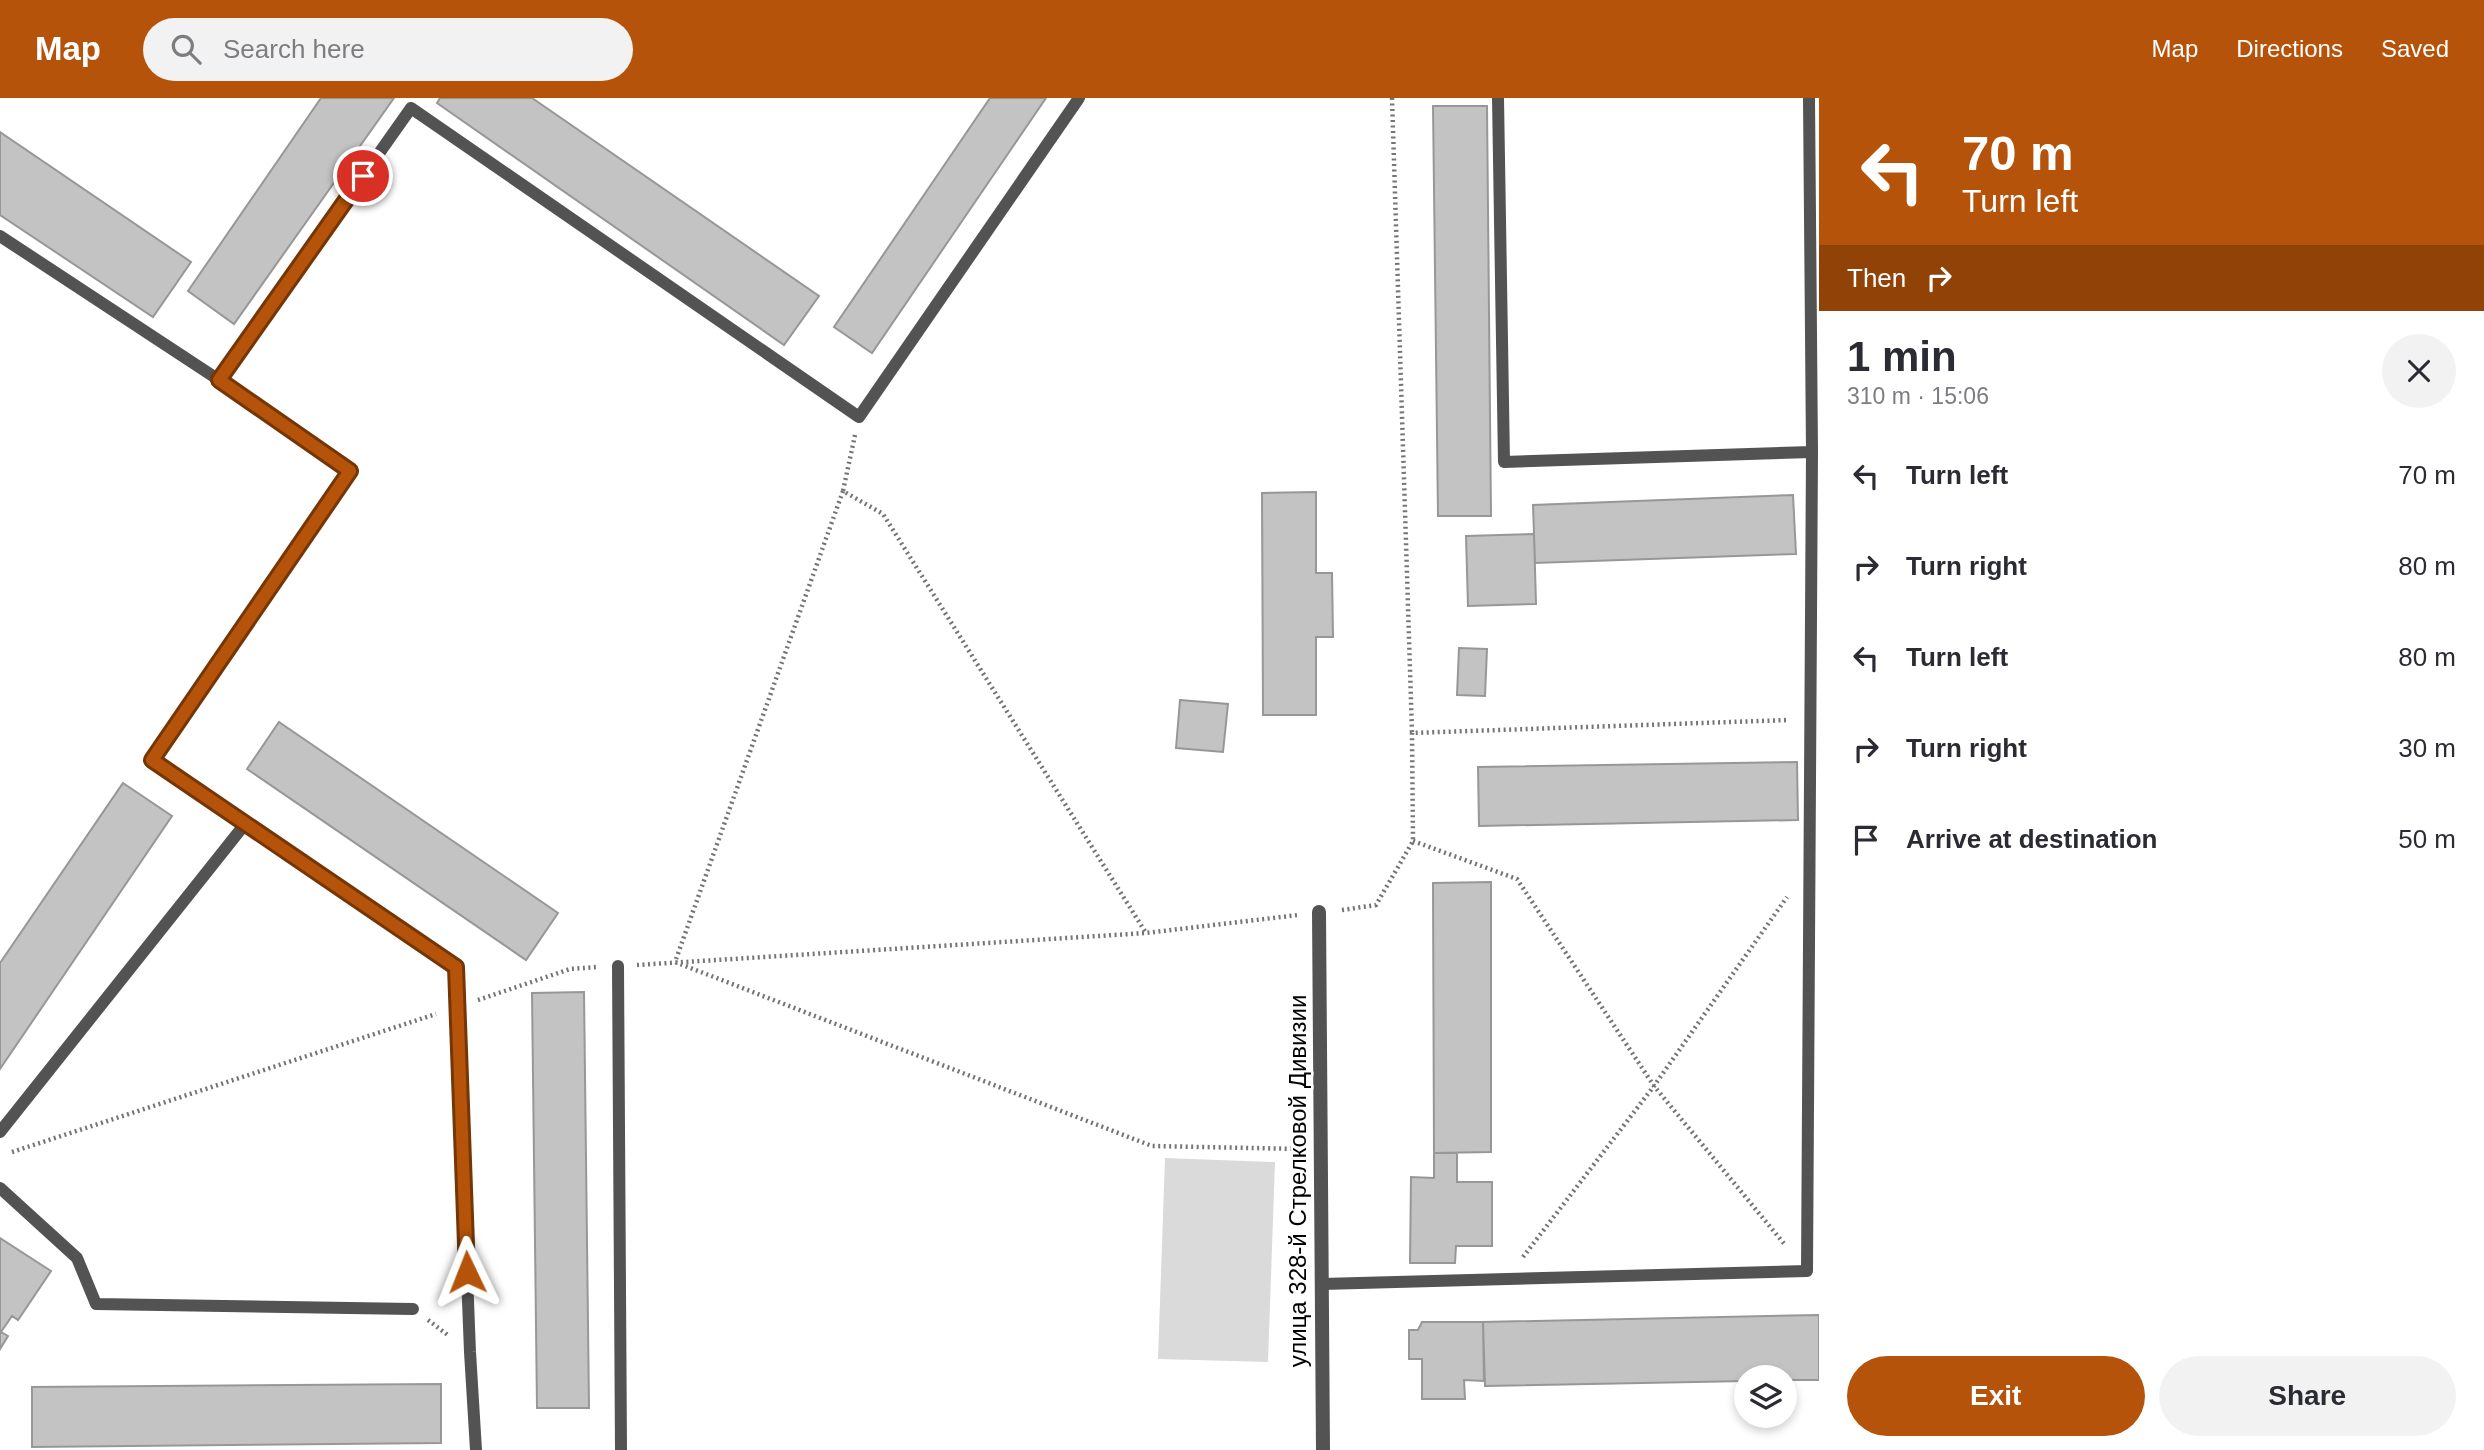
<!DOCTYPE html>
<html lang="en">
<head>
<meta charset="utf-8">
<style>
  body { margin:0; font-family:Helvetica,sans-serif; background:#f2f2f3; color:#2b2b33; height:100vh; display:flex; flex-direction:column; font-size:26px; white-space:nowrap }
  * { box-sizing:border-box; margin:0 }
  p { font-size:23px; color:#7c7c81 }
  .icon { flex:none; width:38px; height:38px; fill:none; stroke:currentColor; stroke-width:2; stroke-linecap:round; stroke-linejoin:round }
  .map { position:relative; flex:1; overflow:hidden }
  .sheet { display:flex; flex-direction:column; background:#fff; width:665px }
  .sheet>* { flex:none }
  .hud { background:#b45309; color:#fff; overflow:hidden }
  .tools { position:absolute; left:1734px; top:1267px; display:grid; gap:14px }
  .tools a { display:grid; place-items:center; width:63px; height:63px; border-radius:50%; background:#fff; box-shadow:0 4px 10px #0003; font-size:35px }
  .pin { position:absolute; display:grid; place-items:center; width:60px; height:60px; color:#fff; margin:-30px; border:4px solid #fff; border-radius:50%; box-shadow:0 2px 7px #0007 }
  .me { position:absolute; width:77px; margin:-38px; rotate:358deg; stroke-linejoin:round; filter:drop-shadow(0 0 5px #0008) }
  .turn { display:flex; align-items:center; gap:24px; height:147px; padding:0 28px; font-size:32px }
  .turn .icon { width:91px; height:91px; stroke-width:2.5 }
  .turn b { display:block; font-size:49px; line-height:60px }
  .then { display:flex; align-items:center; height:66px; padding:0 28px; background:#0003; gap:14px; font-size:26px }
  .round { display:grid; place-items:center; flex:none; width:74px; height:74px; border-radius:37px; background:#f2f2f3 }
  .head { display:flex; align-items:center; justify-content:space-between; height:119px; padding:0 28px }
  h1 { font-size:42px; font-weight:700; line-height:52px }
  .action { display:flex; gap:14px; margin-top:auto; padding:14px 28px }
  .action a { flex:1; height:80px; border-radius:42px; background:#b45309; color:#fff; font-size:28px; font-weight:700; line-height:80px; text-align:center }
  .action a+a { background:#f2f2f3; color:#2b2b33 }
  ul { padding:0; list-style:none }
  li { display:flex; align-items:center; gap:21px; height:91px; padding:0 28px }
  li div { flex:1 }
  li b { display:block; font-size:26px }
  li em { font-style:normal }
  header { display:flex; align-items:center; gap:42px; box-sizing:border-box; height:98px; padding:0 35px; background:#b45309; color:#fff }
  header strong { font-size:33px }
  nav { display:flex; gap:38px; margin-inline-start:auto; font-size:24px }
  .search { width:490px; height:63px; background:#f2f2f3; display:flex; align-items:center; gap:18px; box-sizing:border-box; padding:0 24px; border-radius:38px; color:#7c7c81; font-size:26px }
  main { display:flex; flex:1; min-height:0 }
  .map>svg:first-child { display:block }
  .green { fill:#dadada }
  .building { fill:#c3c3c3; stroke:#979797; stroke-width:2 }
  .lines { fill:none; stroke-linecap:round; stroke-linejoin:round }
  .path { stroke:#757575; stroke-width:4.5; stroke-dasharray:2 3.5; stroke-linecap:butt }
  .service { stroke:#535353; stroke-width:12 }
  .minor { stroke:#535353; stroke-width:14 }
  .route-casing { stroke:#753606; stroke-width:18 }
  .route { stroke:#b45309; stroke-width:12 }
  .labels { text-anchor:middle; stroke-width:5; stroke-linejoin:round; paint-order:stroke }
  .street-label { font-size:24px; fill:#000; stroke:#fff }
</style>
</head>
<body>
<header>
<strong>Map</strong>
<div class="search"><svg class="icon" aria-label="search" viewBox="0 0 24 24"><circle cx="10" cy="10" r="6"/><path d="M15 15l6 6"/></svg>Search here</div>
<nav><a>Map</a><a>Directions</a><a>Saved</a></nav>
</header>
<main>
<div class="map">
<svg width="1819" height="1352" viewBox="0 0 1819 1352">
  <rect width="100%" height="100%" fill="#fff"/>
  <!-- green -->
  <path class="green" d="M1165,1060L1275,1064L1268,1264L1158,1261Z"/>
  <!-- building -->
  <path class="building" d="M321,0H394L234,226L188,193Z
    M440,0H532L819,198L784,247L437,5Z
    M990,0H1046L872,255L834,229Z
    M1433,8H1487L1491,418H1438Z
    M0,34L191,164L153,219L0,117Z
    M1316,394V475H1332L1333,539H1316V617H1263L1262,395Z
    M1793,397L1796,456L1535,465L1533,407Z
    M1534,436L1536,506L1468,508L1466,438Z
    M1459,550L1487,551L1485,598L1457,597Z
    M1180,602L1228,606L1223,654L1176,650Z
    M279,624L558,815L526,862L247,671Z
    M1797,664L1798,722L1479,728L1478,669Z
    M123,685L172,718L0,971V865Z
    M1491,784V1054L1434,1055L1433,785Z
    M584,894L589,1310H537L532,895Z
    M1434,1055H1457V1084H1492V1148H1456L1455,1165H1410L1411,1079L1434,1080Z
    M0,1140L51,1173L18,1222L12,1218L1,1234L8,1238L0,1251Z
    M1819,1217V1282H1785V1279H1746V1283L1485,1288L1483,1224Z
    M1422,1224H1483L1484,1283L1464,1282L1465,1301H1422V1261H1409V1232H1418Z
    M441,1286V1345L32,1349V1289Z"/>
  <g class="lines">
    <!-- path -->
    <path class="path" d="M1392,0L1412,635
      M855,337L843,393L883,416L1146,835
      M843,393L675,864L1152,1048L1301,1051
      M1413,743L1517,781L1654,988L1786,1148
      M1342,812L1376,807L1413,743L1412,635L1788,622
      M637,867L1146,835L1298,817
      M478,902L570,871L597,869
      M12,1054L436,916
      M1523,1159L1654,988L1787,799
      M428,1222L449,1238"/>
    <!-- service -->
    <path class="service" d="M1498,0L1504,364L1812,354
      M0,138L219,282L350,373L152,662L455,869L470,1254L476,1352
      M219,282L411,10L859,319L1079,0
      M618,868L621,1352
      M0,1034L245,726
      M0,1090L77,1160L96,1206L413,1211
      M1322,1186L1807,1173L1812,354L1809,0"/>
    <!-- minor -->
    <path class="minor" d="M1319,814L1323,1352"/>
  </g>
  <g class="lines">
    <!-- route casing -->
    <g class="route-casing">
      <path id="route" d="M363,78L219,282L350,373L152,662L456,869L467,1174"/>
    </g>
    <!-- route -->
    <use href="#route" class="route"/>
  </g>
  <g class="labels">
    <!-- street labels -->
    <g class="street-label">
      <text transform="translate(1298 1083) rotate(-90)" y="8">улица 328-й Стрелковой Дивизии</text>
    </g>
  </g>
</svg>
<div class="tools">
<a><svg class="icon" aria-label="layers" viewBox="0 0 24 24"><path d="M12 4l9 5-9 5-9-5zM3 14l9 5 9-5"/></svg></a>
</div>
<div class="pin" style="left:363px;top:78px;background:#d93025"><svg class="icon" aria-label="arrive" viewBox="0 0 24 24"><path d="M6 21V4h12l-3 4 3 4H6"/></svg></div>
<svg class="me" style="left:467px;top:1174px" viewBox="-20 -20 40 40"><path d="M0-17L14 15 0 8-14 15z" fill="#b45309" stroke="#fff" stroke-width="4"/></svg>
</div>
<section class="sheet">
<div class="hud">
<div class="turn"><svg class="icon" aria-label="left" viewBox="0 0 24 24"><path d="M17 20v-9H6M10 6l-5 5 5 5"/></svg><div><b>70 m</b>Turn left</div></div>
<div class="then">Then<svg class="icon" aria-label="right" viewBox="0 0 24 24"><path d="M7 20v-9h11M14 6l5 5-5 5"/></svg></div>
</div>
<div class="head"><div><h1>1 min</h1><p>310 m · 15:06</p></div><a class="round"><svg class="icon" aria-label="close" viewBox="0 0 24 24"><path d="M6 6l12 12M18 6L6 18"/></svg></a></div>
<ul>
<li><svg class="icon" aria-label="left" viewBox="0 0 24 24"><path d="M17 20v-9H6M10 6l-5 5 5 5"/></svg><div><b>Turn left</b></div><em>70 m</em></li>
<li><svg class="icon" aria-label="right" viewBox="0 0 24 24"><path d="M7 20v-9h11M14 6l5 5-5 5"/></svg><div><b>Turn right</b></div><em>80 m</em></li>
<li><svg class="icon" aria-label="left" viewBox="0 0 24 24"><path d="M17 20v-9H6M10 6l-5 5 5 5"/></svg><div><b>Turn left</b></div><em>80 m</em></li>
<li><svg class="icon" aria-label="right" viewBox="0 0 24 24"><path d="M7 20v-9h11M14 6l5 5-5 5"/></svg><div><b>Turn right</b></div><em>30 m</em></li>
<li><svg class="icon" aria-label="arrive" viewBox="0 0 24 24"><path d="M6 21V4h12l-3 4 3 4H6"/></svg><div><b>Arrive at destination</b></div><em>50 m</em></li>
</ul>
<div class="action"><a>Exit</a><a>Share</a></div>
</section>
</main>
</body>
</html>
